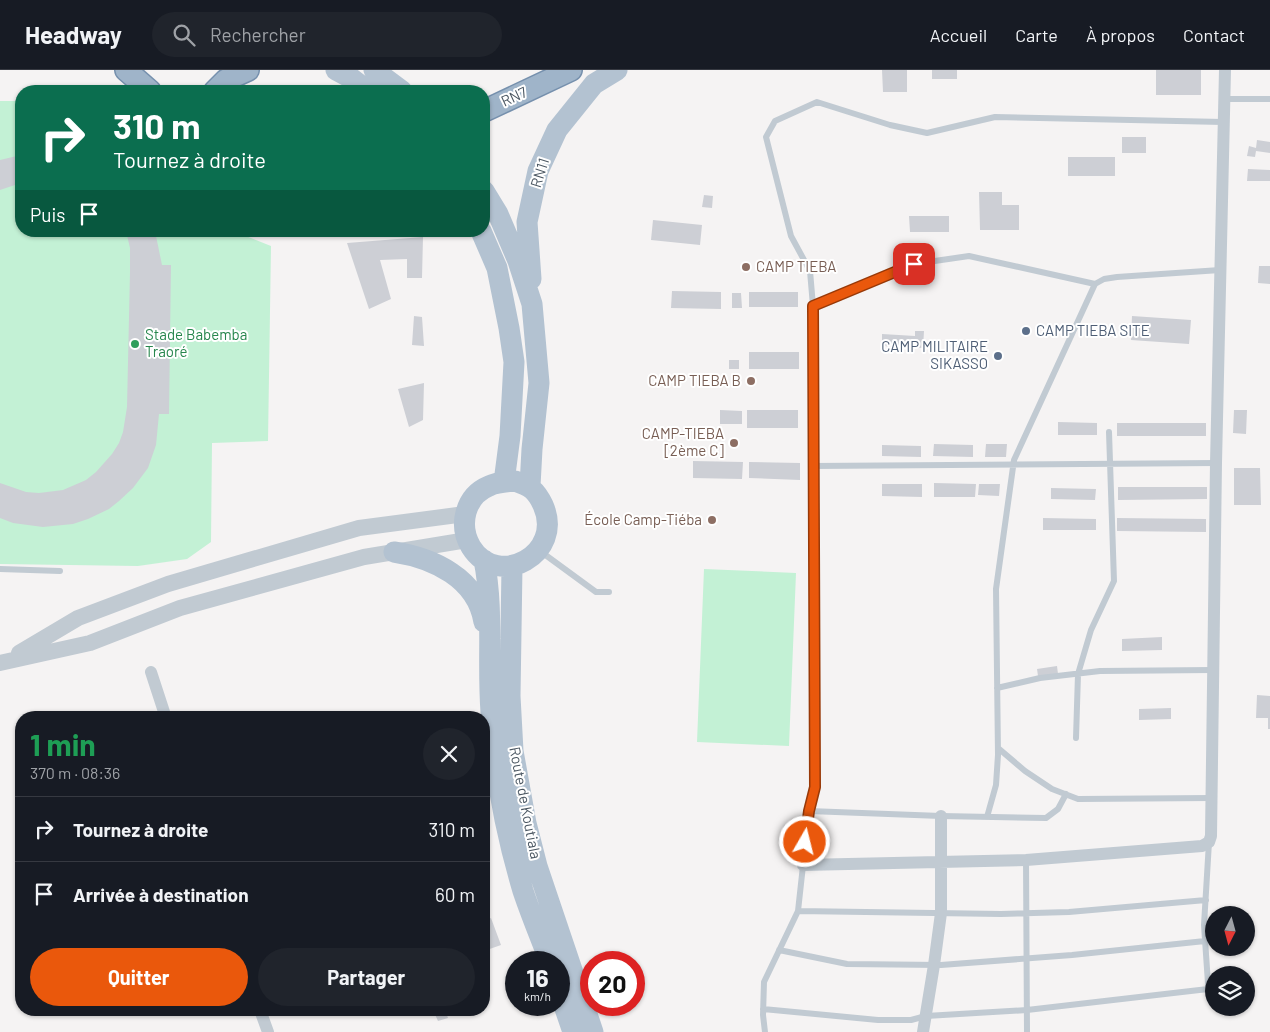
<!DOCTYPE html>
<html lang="fr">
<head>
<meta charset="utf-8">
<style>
  body { margin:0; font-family:Barlow,sans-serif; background:#20242c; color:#f1f3f6; height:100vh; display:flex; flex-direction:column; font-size:19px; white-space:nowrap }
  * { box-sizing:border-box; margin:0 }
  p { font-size:16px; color:#9ea1a6 }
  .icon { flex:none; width:28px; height:28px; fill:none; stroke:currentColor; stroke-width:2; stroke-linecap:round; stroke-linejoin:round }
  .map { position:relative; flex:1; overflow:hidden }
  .sheet { position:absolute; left:15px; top:641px; width:475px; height:305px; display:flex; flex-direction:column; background:#171b24; border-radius:20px; box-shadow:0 1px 4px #0004 }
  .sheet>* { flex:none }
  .hud { position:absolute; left:15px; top:15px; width:475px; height:152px; border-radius:20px; box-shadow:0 1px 4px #0004; background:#0b6e4f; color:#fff; overflow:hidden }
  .needle { width:32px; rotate:186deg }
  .buttons { position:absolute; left:1205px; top:836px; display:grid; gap:10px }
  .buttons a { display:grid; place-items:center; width:50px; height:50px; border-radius:50%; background:#171b24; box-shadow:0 1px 4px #0004; font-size:25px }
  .speed { position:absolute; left:505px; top:881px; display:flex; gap:10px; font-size:25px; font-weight:700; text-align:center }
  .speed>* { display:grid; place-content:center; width:65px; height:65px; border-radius:50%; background:#171b24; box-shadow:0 1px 4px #0004; line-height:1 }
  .speed small { font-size:12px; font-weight:400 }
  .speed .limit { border:8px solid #d22; background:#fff; color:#111 }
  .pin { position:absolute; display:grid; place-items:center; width:42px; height:42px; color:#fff; margin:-21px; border-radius:10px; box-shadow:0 2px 8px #0006 }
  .me { position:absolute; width:55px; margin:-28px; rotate:8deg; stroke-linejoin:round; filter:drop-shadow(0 0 4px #0008) }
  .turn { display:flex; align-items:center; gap:18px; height:105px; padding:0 15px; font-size:22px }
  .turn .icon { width:65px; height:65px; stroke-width:2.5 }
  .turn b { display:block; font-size:35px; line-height:42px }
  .then { display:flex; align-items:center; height:48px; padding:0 15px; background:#0003; gap:10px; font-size:19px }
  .round { display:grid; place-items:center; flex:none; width:52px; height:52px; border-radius:26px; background:#20242c }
  .summary { display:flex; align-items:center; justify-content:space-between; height:85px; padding:0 15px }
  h1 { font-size:30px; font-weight:700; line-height:38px; color:#1e9e55 }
  .primary-button { display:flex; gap:10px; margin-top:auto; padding:10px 15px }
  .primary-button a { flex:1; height:58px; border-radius:30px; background:#ea580c; color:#fff; font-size:20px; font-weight:700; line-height:58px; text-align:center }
  .primary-button a+a { background:#20242c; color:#f1f3f6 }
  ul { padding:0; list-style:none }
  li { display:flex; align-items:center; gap:15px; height:65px; padding:0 15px; border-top:1px solid #363941 }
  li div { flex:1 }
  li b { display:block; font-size:19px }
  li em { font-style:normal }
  header { display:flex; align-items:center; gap:30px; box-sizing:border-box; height:70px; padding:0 25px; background:#171b24; border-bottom:1px solid #363941 }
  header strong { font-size:24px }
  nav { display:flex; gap:28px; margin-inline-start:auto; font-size:18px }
  .search { width:350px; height:45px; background:#20242c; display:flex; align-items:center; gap:12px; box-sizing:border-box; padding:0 18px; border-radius:28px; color:#9ea1a6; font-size:19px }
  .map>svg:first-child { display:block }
  .green { fill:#c3f1d5 }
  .building { fill:#cdcfd5 }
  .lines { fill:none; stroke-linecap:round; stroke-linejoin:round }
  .trunk-casing { stroke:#7690ad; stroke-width:24 }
  .service { stroke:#c1cad2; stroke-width:6 }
  .minor { stroke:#c1cad2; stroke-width:12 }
  .tertiary { stroke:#c1cad2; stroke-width:16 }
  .primary { stroke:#b3c2d1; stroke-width:21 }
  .trunk { stroke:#9fb4c9; stroke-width:21 }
  .route-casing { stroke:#983908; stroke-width:12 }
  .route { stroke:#ea580c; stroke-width:9 }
  .education-dot { fill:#8d6e63; stroke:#fff; stroke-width:2 }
  .service-dot { fill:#5c6f8a; stroke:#fff; stroke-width:2 }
  .leisure-dot { fill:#2e9e5b; stroke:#fff; stroke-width:2 }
  .labels { text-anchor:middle; stroke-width:4; stroke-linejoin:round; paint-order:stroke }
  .street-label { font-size:15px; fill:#4a5661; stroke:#fff }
  .education-label { font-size:15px; fill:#785e54; stroke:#fff; text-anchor:end }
  .service-label { font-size:15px; fill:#4e5e75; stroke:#fff; text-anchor:start }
  .leisure-label { font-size:15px; fill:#27864d; stroke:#fff; text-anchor:start }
</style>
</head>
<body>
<header>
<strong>Headway</strong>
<div class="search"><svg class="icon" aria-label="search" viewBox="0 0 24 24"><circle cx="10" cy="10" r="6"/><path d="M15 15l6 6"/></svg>Rechercher</div>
<nav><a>Accueil</a><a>Carte</a><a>À propos</a><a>Contact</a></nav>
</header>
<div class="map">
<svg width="1270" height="962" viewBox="0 0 1270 962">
  <rect width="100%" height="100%" fill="#f5f3f3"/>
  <!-- green -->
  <path class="green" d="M0,31H21V161H233L271,176L268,371L212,373L211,472L187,489L138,496L0,494Z
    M704,499L796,503L789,676L697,672Z"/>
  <!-- building -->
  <path class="building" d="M882,0H907V22H883Z
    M932,0H957V9H932Z
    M1156,0H1201V25H1156Z
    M1122,67H1146V83H1122Z
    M1257,70L1270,72V83L1256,81L1255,87L1247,86L1249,76L1256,78Z
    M21,85V113L0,120V90Z
    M1068,87H1115V106H1068Z
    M1248,99L1270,100V111H1247Z
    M979,122H1002V135H1019V160H980Z
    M704,125L713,126L712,138L702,137Z
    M909,146H949V162H910Z
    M653,150L702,155L700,175L651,170Z
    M126,161H155L162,195H171L169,344H159L156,375L148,398L133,418L119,431L109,439L88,449L73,454L43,457L13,453L0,448V413L26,422L39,423L63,420L86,410L96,402L112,384L119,373L123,362L127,337L130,202V178Z
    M423,167L422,208H407V189L380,190L391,229L369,239L347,173Z
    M1259,196H1270V214L1258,213Z
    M672,221L721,222V239L671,238Z
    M749,222H798V237H749Z
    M732,223H741L742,238H732Z
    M414,246L422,247L424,276L412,275Z
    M1132,246L1191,250L1189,274L1131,270Z
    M915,261H924L923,278L882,276V264L915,266Z
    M749,282H799V299H749Z
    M729,290H739V299H729Z
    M424,313L423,350L409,357L398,319Z
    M720,340L742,341V354H720Z
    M747,340H798V358H747Z
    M1234,340H1247L1246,364L1233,363Z
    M1058,352L1097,353V365H1058Z
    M1117,353H1206V366H1117Z
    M934,374L973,375V387L933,386Z
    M986,374H1007L1006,387H985Z
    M882,375L921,376V387L882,386Z
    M693,391L743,392L742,409L693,408Z
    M749,392L800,393V410L749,408Z
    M1234,398H1260L1261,435H1234Z
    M934,413L976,414L975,427H934Z
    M882,414H922V427L882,426Z
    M979,414H1000L999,426L978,425Z
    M1118,417H1207V429L1118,430Z
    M1051,418L1096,419L1095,430L1051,429Z
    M1043,448L1096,449V460H1043Z
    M1117,448L1206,449V462L1117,461Z
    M1162,567V580L1122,581V569Z
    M1057,596L1058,604L1038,606L1037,599Z
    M1257,625L1270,626V659H1268V648H1256Z
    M1171,638V649L1139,650V639Z
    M491,848L501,875L484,881V851Z
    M433,940H445L448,948L438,951Z"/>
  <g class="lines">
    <!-- trunk casing -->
    <g class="trunk-casing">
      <path id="trunk" d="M126,0L150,21
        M215,21L226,10L248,0
        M484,41L571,0"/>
    </g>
    <!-- service -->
    <path class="service" d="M1224,29H1270
      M813,236L914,194L969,186L1095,214
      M813,396L1216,393
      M540,481L596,522H609
      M0,499L60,501
      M997,618L1040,608L1100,601L1212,600
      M1076,668L1078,604L1091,560L1114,511L1109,362
      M998,678L1025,701L1052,719L1078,729L1211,728
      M809,741L941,746L1046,748L1058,739L1066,724
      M987,747L996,715L998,685L996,519L1014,390L1095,214L1104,209L1117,207L1220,200
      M1026,790L1027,962
      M798,841L1001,844L1069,842L1206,830
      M779,880L847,894L941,895L1072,885L1205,871
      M1209,928L1204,855L1209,772
      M763,939L878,950H911L926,946L1027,940L1208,919
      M765,962L763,945L764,912L798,841L809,741L815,717L813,236L810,201L791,166L766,67L775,51L817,32L890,55L927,63L995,47L1223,52"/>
    <!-- minor -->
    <path class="minor" d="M151,602L166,648
      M803,795L1026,790L1202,776L1209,772L1211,766L1216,393L1225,0
      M260,940L268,962
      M923,962L934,895L941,843V746"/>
    <!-- tertiary -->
    <path class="tertiary" d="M19,583L78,548L168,514L359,458L465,444
      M0,593L90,573L180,538L364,487L467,470"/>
    <!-- primary -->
    <path class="primary" d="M336,0L351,8L368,21
      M374,0L402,21
      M484,121L498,144L518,191L532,234L539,313L532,379L530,416
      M481,161L497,198L509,258L514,292L510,366L504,412
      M531,209L527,152L538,101L557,60L594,14L617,0
      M515,411C530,416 536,420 543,435C565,484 498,520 471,477C458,455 465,426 489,416C497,412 507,412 515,411Z
      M394,482C433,488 477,508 484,552
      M484,490C494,540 487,591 491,642C494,702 506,764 523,821C531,845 541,869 550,892
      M512,496L510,626L513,681L526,753L537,796L593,962
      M559,921L573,962"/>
    <!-- trunk -->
    <use href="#trunk" class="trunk"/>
  </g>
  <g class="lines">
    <!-- route casing -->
    <g class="route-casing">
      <path id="route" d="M805,772L809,741L815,717L813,236L914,194"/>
    </g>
    <!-- route -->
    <use href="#route" class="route"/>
  </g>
  <!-- markers -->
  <g class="education-dot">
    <circle cx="746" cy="197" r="5"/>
    <circle cx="751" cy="311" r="5"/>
    <circle cx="734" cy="373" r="5"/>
    <circle cx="712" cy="450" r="5"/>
  </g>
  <g class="service-dot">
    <circle cx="1026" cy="261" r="5"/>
    <circle cx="998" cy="286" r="5"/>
  </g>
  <circle class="leisure-dot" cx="135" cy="274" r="5"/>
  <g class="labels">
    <!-- street labels -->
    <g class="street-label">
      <text transform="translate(514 27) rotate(-25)" y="5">RN7</text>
      <text transform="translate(540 103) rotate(-72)" y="5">RN11</text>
      <text transform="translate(525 733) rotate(79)" y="5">Route de Koutiala</text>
    </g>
    <!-- education labels -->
    <g class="education-label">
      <text x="756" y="202" text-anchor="start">CAMP TIEBA</text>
      <text x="741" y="316">CAMP TIEBA B</text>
      <text x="724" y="369">CAMP-TIEBA<tspan x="724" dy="17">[2ème C]</tspan></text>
      <text x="702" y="455">École Camp-Tiéba</text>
    </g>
    <!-- service labels -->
    <g class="service-label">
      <text x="1036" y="266">CAMP TIEBA SITE</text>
      <text x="988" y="282" text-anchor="end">CAMP MILITAIRE<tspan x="988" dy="17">SIKASSO</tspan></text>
    </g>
    <!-- leisure labels -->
    <g class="leisure-label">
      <text x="145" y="270">Stade Babemba<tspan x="145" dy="17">Traoré</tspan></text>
    </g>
  </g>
</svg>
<div class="buttons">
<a><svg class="needle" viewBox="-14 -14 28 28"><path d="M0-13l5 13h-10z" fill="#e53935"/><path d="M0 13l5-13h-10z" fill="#9ea1a6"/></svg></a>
<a><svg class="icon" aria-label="layers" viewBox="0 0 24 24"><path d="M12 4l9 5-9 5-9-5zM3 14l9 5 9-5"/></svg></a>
</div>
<div class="speed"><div>16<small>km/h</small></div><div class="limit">20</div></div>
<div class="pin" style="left:914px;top:194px;background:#d93025"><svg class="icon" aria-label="arrive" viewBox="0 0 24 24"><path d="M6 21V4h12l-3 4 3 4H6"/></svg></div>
<svg class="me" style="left:805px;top:772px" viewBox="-20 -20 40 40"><circle r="17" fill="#ea580c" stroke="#fff" stroke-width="3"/><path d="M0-11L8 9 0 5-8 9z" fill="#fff"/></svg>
<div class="hud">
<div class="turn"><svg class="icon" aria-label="right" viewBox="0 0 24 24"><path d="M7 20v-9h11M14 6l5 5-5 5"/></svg><div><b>310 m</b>Tournez à droite</div></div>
<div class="then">Puis<svg class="icon" aria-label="arrive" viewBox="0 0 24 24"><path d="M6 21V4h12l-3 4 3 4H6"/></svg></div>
</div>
<section class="sheet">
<div class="summary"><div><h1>1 min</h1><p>370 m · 08:36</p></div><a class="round"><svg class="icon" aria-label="close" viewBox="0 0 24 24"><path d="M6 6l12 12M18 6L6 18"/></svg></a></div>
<ul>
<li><svg class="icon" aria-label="right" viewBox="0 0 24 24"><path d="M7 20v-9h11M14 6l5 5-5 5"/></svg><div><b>Tournez à droite</b></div><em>310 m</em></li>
<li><svg class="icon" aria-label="arrive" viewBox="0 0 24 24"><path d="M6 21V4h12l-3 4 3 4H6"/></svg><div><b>Arrivée à destination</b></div><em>60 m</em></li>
</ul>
<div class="primary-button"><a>Quitter</a><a>Partager</a></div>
</section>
</div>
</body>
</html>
